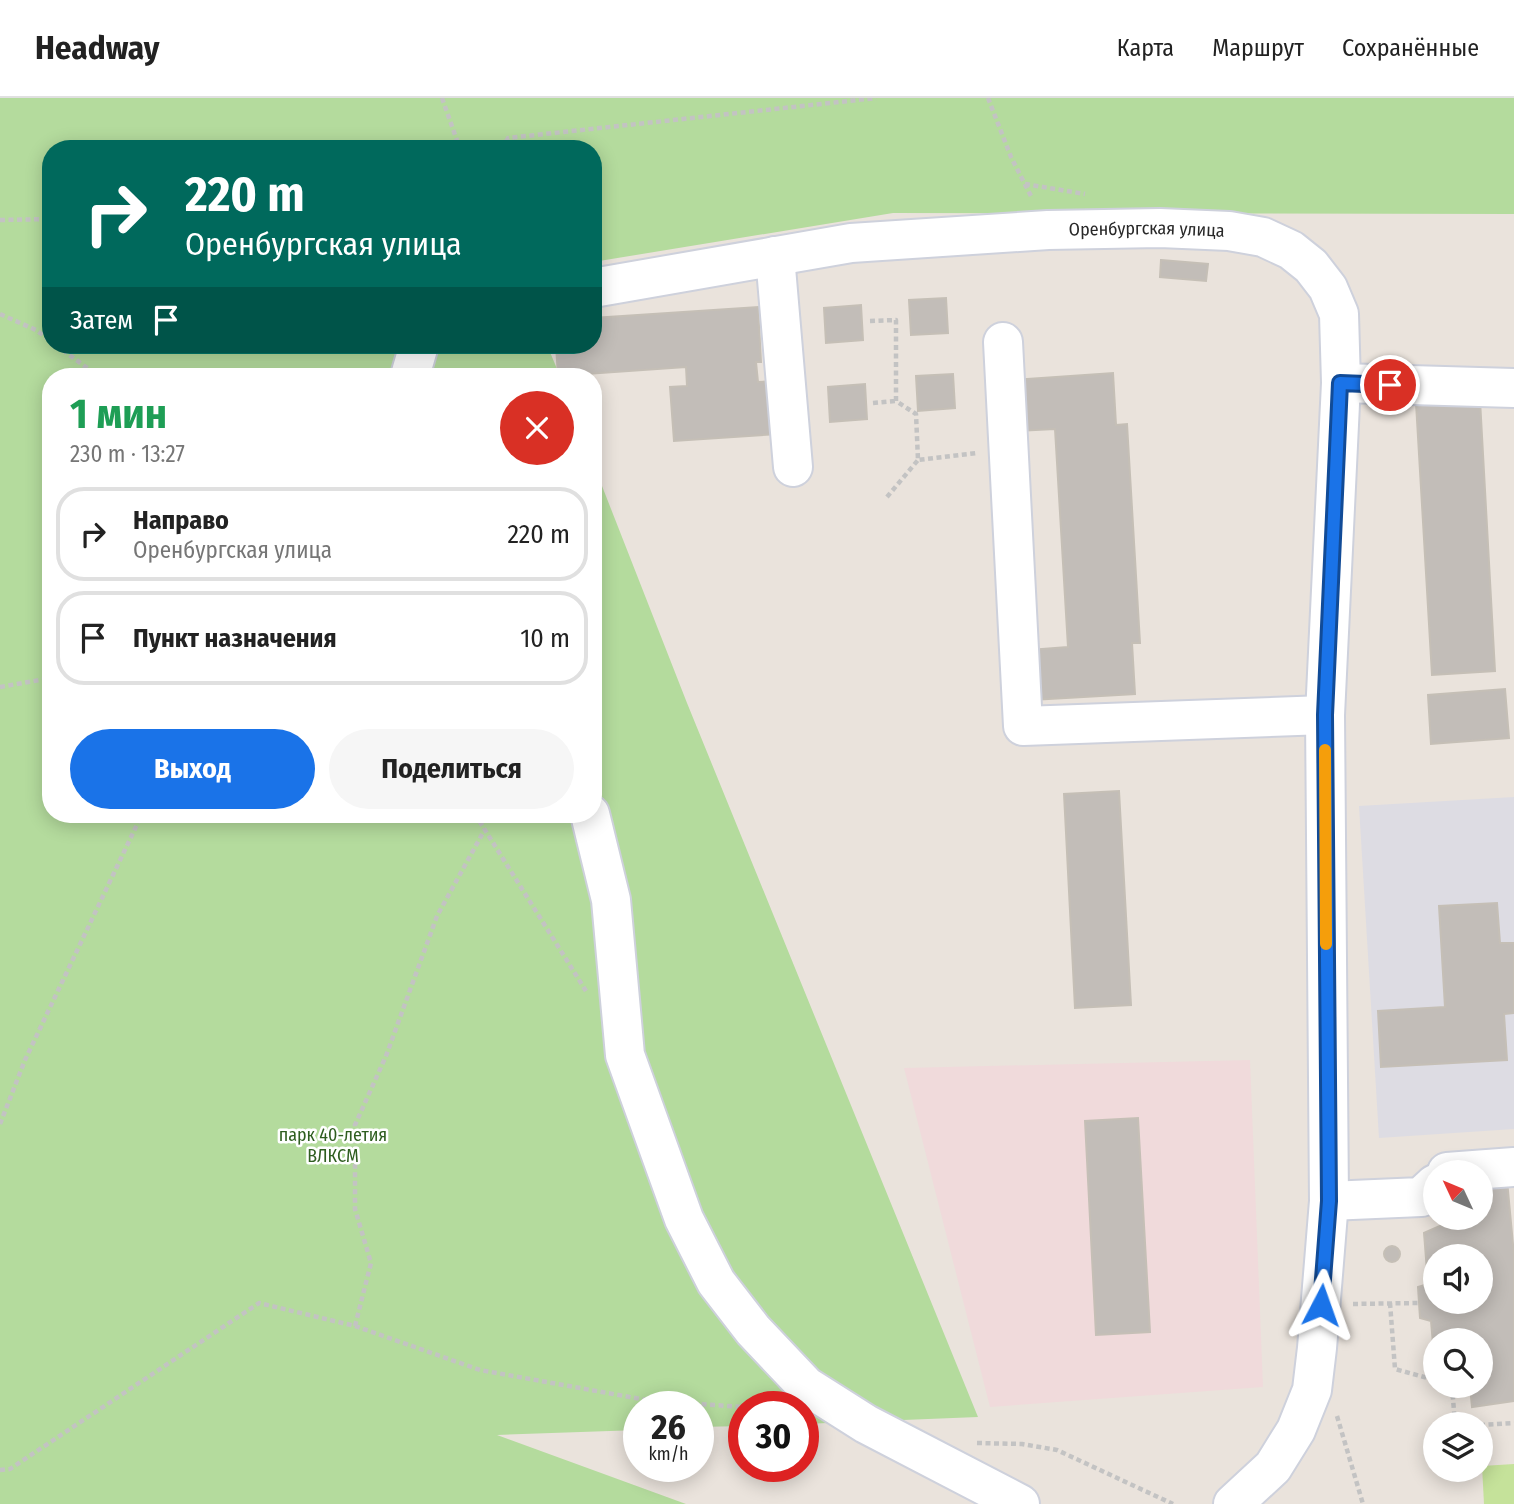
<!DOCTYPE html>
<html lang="ru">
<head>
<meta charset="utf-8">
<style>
  body { margin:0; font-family:"Fira Sans Condensed",sans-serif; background:#f6f6f6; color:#222; height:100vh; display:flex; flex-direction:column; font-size:26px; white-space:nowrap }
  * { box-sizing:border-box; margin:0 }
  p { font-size:23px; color:#767676 }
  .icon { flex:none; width:38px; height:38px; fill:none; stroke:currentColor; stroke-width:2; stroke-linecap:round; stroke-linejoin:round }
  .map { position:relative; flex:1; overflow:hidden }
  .panel { position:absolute; left:42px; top:270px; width:560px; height:455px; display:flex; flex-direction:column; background:#fff; border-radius:28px; box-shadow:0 4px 18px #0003 }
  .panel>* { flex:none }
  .hud { position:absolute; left:42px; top:42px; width:560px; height:214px; border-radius:28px; box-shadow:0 4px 18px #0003; background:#00695c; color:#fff; overflow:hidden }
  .needle { width:46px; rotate:314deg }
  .tools { position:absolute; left:1423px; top:1062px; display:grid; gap:14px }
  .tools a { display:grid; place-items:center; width:70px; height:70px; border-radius:50%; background:#fff; box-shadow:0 4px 18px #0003; font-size:35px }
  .speed { position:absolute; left:623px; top:1293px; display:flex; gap:14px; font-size:35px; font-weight:700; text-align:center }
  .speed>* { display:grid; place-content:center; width:91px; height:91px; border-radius:50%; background:#fff; box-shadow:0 4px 18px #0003; line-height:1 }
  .speed small { font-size:18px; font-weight:400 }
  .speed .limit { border:10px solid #d22; background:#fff; color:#111 }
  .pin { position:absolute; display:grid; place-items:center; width:60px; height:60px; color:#fff; margin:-30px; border:4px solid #fff; border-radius:50%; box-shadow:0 2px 7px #0007 }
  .me { position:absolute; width:77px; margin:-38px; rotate:4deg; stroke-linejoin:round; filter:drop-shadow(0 0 5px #0008) }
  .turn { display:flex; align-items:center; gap:24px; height:147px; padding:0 28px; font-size:32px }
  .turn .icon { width:91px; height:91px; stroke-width:2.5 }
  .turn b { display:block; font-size:49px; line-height:60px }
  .then { display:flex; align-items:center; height:66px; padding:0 28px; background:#0003; gap:14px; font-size:26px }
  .round { display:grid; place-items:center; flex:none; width:74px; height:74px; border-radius:37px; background:#f6f6f6 }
  .head { display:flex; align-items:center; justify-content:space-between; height:119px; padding:0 28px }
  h1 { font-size:42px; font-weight:700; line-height:52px; color:#1e9e55 }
  .primary-button { display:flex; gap:14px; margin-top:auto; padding:14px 28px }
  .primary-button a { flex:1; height:80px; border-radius:42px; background:#1a73e8; color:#fff; font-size:28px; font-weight:700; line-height:80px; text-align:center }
  .primary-button a+a { background:#f6f6f6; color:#222 }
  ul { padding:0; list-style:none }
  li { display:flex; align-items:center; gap:21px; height:94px; margin:0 14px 10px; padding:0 14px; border:4px solid #e0e0e0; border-radius:28px }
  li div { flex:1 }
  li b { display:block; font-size:26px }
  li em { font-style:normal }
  header { display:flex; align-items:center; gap:42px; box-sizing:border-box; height:98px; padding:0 35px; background:#fff; border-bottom:2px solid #e0e0e0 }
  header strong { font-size:33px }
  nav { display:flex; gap:38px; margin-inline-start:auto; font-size:24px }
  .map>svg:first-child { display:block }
  .industrial { fill:#dddce3 }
  .medical { fill:#f0dadb }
  .green { fill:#b4db9d }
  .pitch { fill:#c5e29a }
  .building { fill:#c2bdb8; stroke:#c5bfb6; stroke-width:2; fill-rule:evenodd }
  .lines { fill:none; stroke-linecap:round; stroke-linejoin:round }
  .minor-casing { stroke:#ced1dc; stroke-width:42 }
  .path { stroke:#c3c3c3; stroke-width:4.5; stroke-dasharray:5 3.5; stroke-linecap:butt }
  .minor { stroke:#fff; stroke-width:38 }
  .route-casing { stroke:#114b97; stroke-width:18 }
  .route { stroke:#1a73e8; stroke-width:12 }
  .slow { stroke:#f59e0b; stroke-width:12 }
  .labels { text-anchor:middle; stroke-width:5; stroke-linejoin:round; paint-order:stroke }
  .street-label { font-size:18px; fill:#292929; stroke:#fff }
  .park-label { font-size:18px; fill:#2f5e20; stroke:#fff }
</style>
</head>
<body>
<header>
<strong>Headway</strong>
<nav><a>Карта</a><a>Маршрут</a><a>Сохранённые</a></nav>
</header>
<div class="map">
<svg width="1514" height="1406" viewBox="0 0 1514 1406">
  <rect width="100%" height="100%" fill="#eae3dc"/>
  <!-- industrial -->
  <path class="industrial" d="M1514,699V1031L1379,1040L1359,708Z"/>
  <!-- medical -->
  <path class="medical" d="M1250,962L1263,1289L990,1309L904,970Z"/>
  <!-- green -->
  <path class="green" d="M0,0H1514V116L893,115L593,164V51H51V247H547L560,278H51V716H593V365L687,605L978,1319L803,1326V1309H744V1328L698,1329V1309H639V1332L497,1337L686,1406H0Z"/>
  <!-- pitch -->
  <path class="pitch" d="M1514,1366V1406H1484L1482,1368Z"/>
  <!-- building -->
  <path class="building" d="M1161,162L1208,166L1206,183L1160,179Z
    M946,200L948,235L911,237L909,202Z
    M861,207L863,242L826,245L824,210Z
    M758,209L761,264H756L758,284L775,283L778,336L674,343L670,289L687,288L686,269L558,278L556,247H593V220Z
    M1113,275L1116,327L1127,326L1140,545H1132L1135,596L1032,602L1030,552L1068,549L1055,331L1017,333L1014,282Z
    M953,276L955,310L918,313L916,278Z
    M865,286L867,321L830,324L828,289Z
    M1480,302L1495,573L1432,577L1416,305Z
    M1505,591L1509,640L1431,646L1428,597Z
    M1119,693L1131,907L1075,910L1064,696Z
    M1497,805L1500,845H1514V915L1504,916L1507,962L1381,969L1378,913L1445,909L1439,808Z
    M1138,1020L1150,1234L1096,1237L1085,1023Z
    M1507,1082L1514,1157V1303L1472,1309L1470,1288H1480V1242H1435V1269L1431,1223L1420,1220L1418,1189L1428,1186L1424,1135L1458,1120H1480V1085ZM1435,1158H1480V1204H1435Z
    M1384 1156a8 8 0 1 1 16 0a8 8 0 1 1-16 0Z"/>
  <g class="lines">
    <!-- minor casing -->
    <g class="minor-casing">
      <g id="minor">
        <path d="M775,158L793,369"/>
        <path id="s1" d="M593,190L851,145L1048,132L1160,130L1229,133L1263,139L1291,152L1311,168L1328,190L1339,216L1341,285L1325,617L1329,1103L1317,1250L1312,1292L1296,1332L1273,1369L1233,1406"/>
        <path d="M1003,244L1023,628L1325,617"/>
        <path d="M410,278L419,247"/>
        <path d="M1341,285L1514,290"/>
        <path d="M590,716L611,802L625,957L684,1121L716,1184L753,1232L806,1288L866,1326L1020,1406"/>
        <path d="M1447,1074L1514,1069"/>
        <path d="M1329,1103L1421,1099L1435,1086"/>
      </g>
    </g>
    <!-- path -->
    <path class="path" d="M442,0L460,51
      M988,0L1011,59L1032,100
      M502,51L508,40L876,0
      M1025,86L1085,96
      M0,122L51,121
      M0,216L36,232L51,243
      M870,223L896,222V303L916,316L918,362L977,355
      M56,247L98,278
      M873,305L896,303
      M887,399L918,362
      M0,589L51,580
      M475,716L586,893
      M0,1026L25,962L142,716
      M1390,1205L1395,1271L1435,1282
      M1353,1206L1419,1205
      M355,1228L371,1165L355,1111V1027L386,958L437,818L485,731
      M1452,1288L1455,1326
      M1337,1318L1363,1406
      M1480,1327L1514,1325
      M977,1345L1022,1346L1057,1352L1173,1406
      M0,1372L10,1371L259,1205L355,1228L480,1272L652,1303L744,1309L771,1299"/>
    <!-- minor -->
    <use href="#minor" class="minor"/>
  </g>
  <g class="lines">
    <!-- route casing -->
    <g class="route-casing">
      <path id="route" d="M1321,1207L1329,1103L1325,617L1340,285L1390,287"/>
    </g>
    <!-- route -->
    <use href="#route" class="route"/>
    <!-- slow -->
    <path class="slow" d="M1325,652L1326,846"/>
  </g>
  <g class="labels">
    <!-- street labels -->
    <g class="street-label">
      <text dy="6" stroke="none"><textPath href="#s1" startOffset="558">Оренбургская улица</textPath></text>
    </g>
    <!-- park labels -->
    <g class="park-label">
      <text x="333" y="1043">парк 40-летия<tspan x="333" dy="21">ВЛКСМ</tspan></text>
    </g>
  </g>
</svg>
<div class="tools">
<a><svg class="needle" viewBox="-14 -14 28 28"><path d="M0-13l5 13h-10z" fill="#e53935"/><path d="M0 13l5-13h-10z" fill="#767676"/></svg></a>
<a><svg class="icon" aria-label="sound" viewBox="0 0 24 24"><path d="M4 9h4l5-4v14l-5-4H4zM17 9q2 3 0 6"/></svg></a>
<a><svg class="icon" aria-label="search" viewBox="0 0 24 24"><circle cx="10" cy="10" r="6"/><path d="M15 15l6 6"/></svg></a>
<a><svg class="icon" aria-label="layers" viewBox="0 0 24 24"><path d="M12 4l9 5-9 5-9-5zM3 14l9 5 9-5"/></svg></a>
</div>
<div class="speed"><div>26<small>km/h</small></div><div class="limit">30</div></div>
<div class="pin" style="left:1390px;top:287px;background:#d93025"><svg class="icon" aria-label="arrive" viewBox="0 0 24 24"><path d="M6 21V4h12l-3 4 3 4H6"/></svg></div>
<svg class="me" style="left:1321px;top:1207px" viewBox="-20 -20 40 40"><path d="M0-17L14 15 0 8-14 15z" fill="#1a73e8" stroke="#fff" stroke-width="4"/></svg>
<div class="hud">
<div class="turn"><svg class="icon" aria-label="right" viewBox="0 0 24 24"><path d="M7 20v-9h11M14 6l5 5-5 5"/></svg><div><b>220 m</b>Оренбургская улица</div></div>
<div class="then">Затем<svg class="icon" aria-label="arrive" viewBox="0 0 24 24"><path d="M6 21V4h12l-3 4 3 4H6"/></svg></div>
</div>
<section class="panel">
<div class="head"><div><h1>1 мин</h1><p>230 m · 13:27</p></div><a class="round" style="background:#d93025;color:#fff"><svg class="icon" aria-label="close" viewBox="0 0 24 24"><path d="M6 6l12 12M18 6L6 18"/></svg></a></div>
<ul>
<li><svg class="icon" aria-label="right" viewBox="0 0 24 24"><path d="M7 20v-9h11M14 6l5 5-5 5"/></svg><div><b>Направо</b><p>Оренбургская улица</p></div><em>220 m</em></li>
<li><svg class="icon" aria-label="arrive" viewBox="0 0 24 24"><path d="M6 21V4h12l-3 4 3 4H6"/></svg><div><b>Пункт назначения</b></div><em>10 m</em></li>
</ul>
<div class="primary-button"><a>Выход</a><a>Поделиться</a></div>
</section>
</div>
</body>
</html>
